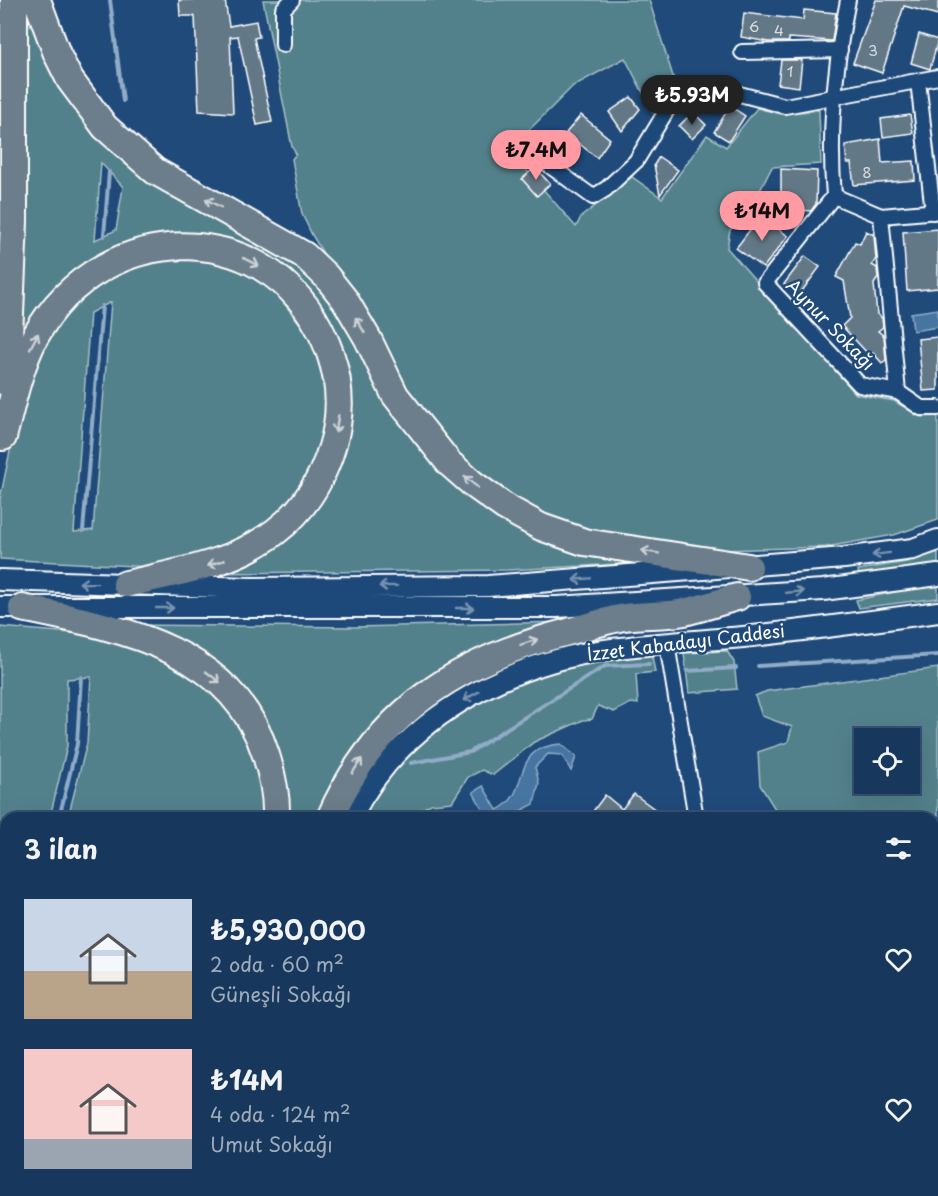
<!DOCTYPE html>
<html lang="tr">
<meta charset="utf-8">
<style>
body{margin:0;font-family:"Playpen Sans",sans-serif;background:#244365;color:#f1f3f6;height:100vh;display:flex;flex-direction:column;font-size:22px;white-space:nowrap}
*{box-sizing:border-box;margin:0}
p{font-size:20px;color:#9eacbb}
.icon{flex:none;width:33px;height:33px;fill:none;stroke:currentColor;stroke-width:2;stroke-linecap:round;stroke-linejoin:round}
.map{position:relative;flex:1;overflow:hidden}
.sheet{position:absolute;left:0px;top:812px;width:939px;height:386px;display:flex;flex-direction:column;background:#17385c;border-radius:18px 18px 0 0;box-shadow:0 6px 24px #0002,0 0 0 2px #365272}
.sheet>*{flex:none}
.buttons{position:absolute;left:854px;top:728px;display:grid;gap:12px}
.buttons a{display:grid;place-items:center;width:66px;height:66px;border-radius:0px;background:#17385c;box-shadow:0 6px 24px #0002,0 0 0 2px #365272;font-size:30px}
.price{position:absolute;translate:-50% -51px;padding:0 14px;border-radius:21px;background:#ff9aa2;color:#111;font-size:20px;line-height:39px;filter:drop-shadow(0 2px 3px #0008)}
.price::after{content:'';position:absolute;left:50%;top:36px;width:18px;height:14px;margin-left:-9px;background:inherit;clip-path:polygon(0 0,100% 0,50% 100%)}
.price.on{background:#222;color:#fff}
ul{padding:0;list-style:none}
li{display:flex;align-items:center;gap:18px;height:150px;padding:0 24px}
li span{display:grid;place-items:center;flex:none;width:168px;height:120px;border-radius:0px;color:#555}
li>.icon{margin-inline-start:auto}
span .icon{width:72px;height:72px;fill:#fffc;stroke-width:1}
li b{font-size:26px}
h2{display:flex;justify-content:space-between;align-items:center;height:72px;padding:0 24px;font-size:26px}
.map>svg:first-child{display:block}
</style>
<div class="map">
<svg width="938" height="1196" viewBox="0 0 938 1196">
<rect width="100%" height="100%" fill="#1f4a7a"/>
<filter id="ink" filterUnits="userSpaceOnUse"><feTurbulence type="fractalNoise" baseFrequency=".0167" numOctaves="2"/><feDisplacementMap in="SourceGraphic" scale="12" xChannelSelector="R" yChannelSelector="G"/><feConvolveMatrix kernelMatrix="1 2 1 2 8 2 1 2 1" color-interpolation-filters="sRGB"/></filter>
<g filter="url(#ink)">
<!-- green -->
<g fill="#52818b" stroke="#a8c0c5" stroke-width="1.5" fill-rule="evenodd">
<path d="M22 0H28L81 111 294 259 335 301 400 419 429 459 461 488 539 538 638 563 508 570 220 573 271 543 347 414 282 272 154 239 122 246 88 264 19 356ZM101 163 123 187 116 230 95 240Z"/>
<path d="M263 0H649L676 86 653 112 625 58 573 86 509 150 576 227 581 217 632 177 662 198 707 135 726 147 757 108 781 114 819 110 821 164 772 167 749 212 730 230 727 248 856 394 894 401 921 417 938 416V520L894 535 826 547 722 550 654 542 593 530 544 515 500 493 431 432 312 235 302 214 292 159 296 154 292 147Z"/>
<path d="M173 253 228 263 265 279 315 343 327 380 332 417 317 471 292 503 258 532 172 568 0 559V499L26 374 75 292ZM111 302 93 530 74 532 90 313Z"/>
<path d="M938 552V564L859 576 858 570 906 562Z"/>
<path d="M938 583V598L859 608 856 600Z"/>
<path d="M565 622 496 643 447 665 408 695 320 818 283 817 268 733 137 625 354 627Z"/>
<path d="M0 627 95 635 130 642 186 668 230 706 263 768 268 817H68L87 743 91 677 67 679V746L50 817 6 818V945L0 940Z"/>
<path d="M651 651 655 672 636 674 638 704 631 703 614 712 598 706 592 719 583 720 534 742 493 775 482 770 468 777 452 802 431 804 408 817 351 818 377 771 470 698 575 660Z"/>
<path d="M727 651 734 662 737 689 689 693 684 653Z"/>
<path d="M938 668V1128L933 1124V818L780 817 760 785 758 752 788 742 792 727 762 716 755 696 767 691ZM864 738H909V783H864Z"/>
<path d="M0 963 6 966V1007H0Z"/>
<path d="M172 1191H235L236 1196H180Z"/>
<path d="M265 1191H381L389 1196H269Z"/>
</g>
<!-- water -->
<g fill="#4675a2" stroke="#90acc7" stroke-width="1.5">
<path d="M938 309V327L913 331 911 313Z"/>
<path d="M561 744 576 757 571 771 562 755 548 754 535 767 539 783 534 804 509 817H487L473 792 483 786 497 810C534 793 506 748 561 744Z"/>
</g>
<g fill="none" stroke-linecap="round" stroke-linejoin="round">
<!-- stream -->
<g stroke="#90acc7" stroke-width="4">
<path d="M110 0 123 101"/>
<path d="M104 236 109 172"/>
<path d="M83 531 102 306"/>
<path d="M758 666 938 655"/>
<path d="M687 671 736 668"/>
<path d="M411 763 470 752 605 666 649 664"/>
<path d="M59 818 77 744 81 677"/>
</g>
</g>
<!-- building -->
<g fill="#647886" stroke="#fff" stroke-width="1.5">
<path d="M179 0H225L229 26 256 21 259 37 254 38 272 122 257 125 238 36 230 37 233 113 199 111 195 16H180Z"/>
<path d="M876 0H938V15L904 6 882 73 853 63Z"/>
<path d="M804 10 836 13 832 41 789 38V42H768L741 37 744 13 803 20Z"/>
<path d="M919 34 938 40 930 69 911 63Z"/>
<path d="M781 60H802L799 87 778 84Z"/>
<path d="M631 97 640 109 622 131 609 112Z"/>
<path d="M730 106 745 116 729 141 714 132Z"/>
<path d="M693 112 706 125 692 139 679 126Z"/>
<path d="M581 115 610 139 597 158 566 133Z"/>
<path d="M910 115 913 133 883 137 881 119Z"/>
<path d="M880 139 882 163 914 161 915 180 854 185 851 163H847L845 145Z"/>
<path d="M659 157 678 170 660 195 654 165Z"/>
<path d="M535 167 550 184 537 196 522 179Z"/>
<path d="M781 169 817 171 816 204 811 211 781 208Z"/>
<path d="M759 218H763L788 236 763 268 736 248Z"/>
<path d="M938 229V288L907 291 903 232Z"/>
<path d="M866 231 874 235 876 259 872 265 877 268 878 278 874 284 877 314 882 318 883 327 878 331 884 336 886 360 882 363 873 353 870 356 842 326 850 318 844 281 836 277 855 242 860 244Z"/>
<path d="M805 256 820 267 799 295 784 284Z"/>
<path d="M938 337V390L923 391 918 339Z"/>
<path d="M634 794 667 818H588L605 795 622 809Z"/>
</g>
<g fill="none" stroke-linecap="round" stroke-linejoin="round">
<defs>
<g id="street">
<path d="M848 0C835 65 828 130 834 196L765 283 860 385 898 392 921 408H938"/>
<path d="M283 45V9L292 0"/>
<path d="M742 52 840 50"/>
<path d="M918 81 933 212"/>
<path d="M550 166 593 197 606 189 636 161 673 100 696 91H728L785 106 938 77"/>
<path d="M834 196 881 216 938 211"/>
<path d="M881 216 898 392"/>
<path d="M667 644 696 818"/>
<path d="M933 1167 938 1168"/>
<path d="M716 1191 721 1196"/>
<path d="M440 1196 448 1191"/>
<path d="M774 1196 776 1191"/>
</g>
<g id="secondary">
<path d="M0 580 251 588 488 586 844 558 913 549 938 540"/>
<path d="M0 607H557L823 590 938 575"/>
<path d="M351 818C400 720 505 663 612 649 655 643 700 641 743 637 808 630 873 621 938 612"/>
</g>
<g id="highway">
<path d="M37 0 57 54 70 80 105 127 155 171 304 255 326 276 345 300 368 339 395 395 449 463 473 484 505 507 541 527 584 542 749 567"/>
<path d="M7 383 14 221V0"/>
<path d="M3 437C12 403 19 368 35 337 103 213 281 214 330 353 341 385 342 415 332 447 322 480 303 511 275 532 231 565 178 572 126 584"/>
<path d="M22 608C119 628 232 647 266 755 272 774 277 797 276 818"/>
<path d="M330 818C377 711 458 660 568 632 586 627 606 620 625 617 644 614 665 616 684 612 702 608 719 602 737 597"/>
<path d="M0 949 6 954"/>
<path d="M0 1022H6"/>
</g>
</defs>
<!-- street casing -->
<use href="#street" stroke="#fff" stroke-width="18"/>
<!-- secondary casing -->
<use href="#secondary" stroke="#fff" stroke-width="24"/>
<!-- highway casing -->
<use href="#highway" stroke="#fff" stroke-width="30"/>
<!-- street -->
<use href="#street" stroke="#1f4a7a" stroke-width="14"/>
<!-- secondary -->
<use href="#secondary" stroke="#1f4a7a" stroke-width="20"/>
<!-- highway -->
<use href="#highway" stroke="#6c7d8b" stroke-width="26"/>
</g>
<!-- one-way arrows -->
<defs><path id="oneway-shaft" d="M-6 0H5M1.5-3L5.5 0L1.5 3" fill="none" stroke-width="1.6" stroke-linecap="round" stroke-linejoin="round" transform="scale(1.5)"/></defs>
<g stroke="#ccd2d6">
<use href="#oneway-shaft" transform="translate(213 203) rotate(-152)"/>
<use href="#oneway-shaft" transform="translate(251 262) rotate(27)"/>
<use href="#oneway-shaft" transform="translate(360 325) rotate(-121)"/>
<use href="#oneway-shaft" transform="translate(34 341) rotate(-62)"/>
<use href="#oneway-shaft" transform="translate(337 424) rotate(99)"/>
<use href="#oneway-shaft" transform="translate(471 482) rotate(-141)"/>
<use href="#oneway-shaft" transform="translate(650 552) rotate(-171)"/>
<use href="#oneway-shaft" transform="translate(216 563) rotate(161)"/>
<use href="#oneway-shaft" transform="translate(529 642) rotate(-18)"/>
<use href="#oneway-shaft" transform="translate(213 677) rotate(38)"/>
<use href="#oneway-shaft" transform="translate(357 766) rotate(-57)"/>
</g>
<g stroke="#7992af">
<use href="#oneway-shaft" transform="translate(881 554) rotate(173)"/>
<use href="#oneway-shaft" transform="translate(582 579) rotate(176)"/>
<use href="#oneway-shaft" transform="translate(88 583) rotate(-179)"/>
<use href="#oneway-shaft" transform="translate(388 586) rotate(179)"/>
<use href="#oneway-shaft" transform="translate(795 592) rotate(-5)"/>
<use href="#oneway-shaft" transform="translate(165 608)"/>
<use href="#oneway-shaft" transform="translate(465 608)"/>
<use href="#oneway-shaft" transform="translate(471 696) rotate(151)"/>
</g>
</g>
<g text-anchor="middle" stroke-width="5" stroke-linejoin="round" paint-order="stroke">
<!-- number labels -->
<g font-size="15" fill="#d8dde1">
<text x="754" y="32">6</text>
<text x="779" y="36">4</text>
<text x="873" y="56">3</text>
<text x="790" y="77">1</text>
<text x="867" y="178">8</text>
</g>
<!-- street labels -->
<g font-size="18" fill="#fff" stroke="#1f4a7a">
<text transform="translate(830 325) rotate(46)" y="6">Aynur Sokağı</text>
<text transform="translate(686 643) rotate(-7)" y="6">İzzet Kabadayı Caddesi</text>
</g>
</g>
</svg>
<div class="buttons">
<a><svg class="icon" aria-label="locate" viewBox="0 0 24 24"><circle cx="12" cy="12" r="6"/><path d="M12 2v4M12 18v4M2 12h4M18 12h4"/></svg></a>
</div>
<b class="price on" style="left:692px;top:126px">₺5.93M</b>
<b class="price" style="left:536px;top:181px">₺7.4M</b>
<b class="price" style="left:762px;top:242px">₺14M</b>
<section class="sheet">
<h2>3 ilan<svg class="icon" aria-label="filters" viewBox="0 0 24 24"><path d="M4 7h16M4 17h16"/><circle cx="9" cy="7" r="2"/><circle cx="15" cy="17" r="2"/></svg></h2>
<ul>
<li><span style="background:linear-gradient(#c9d6e8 60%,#b9a48a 0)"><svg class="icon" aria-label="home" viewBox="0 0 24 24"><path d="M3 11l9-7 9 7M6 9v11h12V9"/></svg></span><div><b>₺5,930,000</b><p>2 oda · 60 m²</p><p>Güneşli Sokağı</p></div><svg class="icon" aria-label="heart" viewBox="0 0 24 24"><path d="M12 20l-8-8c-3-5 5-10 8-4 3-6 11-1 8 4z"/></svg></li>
<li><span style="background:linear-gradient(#f6c9c9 75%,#9aa5b1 0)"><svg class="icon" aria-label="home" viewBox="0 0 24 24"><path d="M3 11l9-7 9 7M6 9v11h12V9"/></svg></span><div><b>₺14M</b><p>4 oda · 124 m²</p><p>Umut Sokağı</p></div><svg class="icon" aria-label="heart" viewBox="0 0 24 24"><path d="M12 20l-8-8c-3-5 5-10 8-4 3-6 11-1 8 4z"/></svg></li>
</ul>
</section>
</div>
